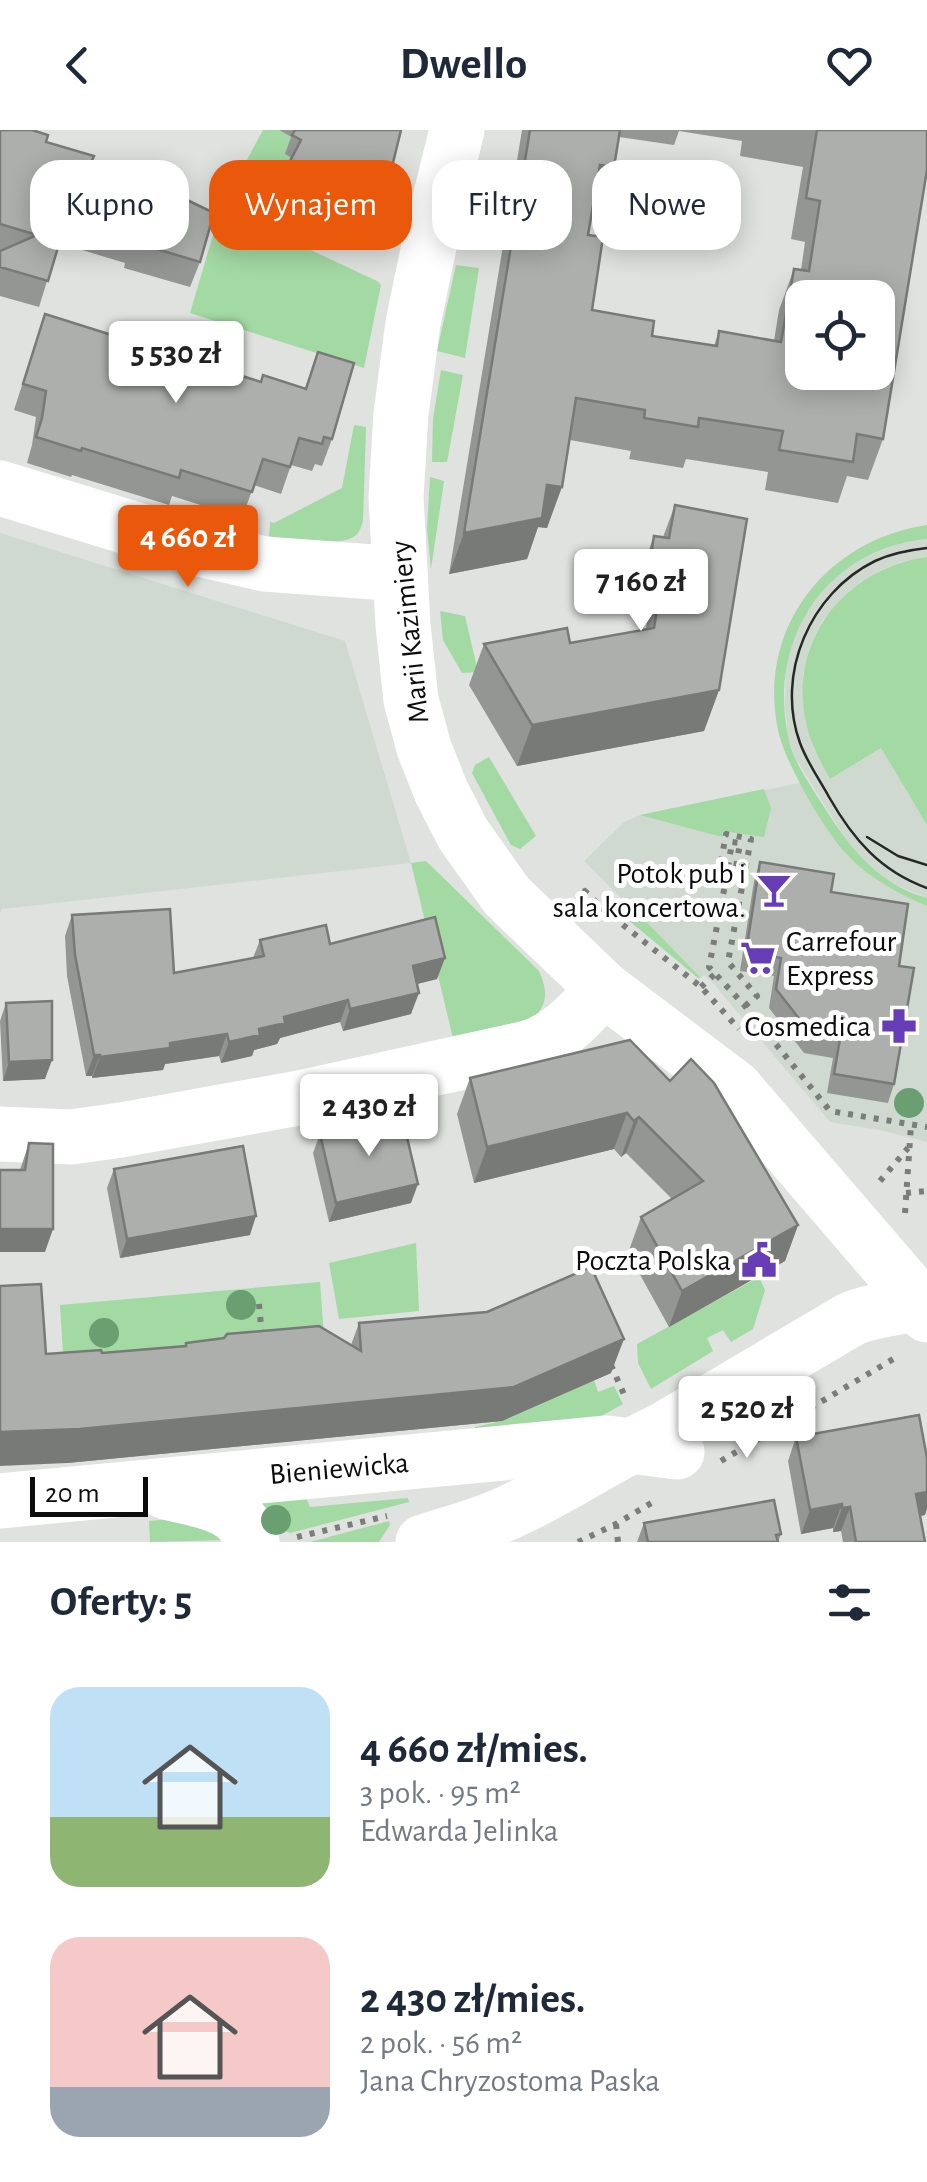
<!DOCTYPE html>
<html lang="pl">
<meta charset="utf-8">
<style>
body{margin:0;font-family:"Alegreya Sans",sans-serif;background:#f6f6f7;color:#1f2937;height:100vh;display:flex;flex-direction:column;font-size:38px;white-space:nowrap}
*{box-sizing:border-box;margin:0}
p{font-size:32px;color:#747a83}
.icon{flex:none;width:55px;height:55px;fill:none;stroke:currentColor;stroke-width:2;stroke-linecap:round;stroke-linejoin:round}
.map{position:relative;height:1412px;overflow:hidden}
.drawer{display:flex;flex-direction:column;background:#fff;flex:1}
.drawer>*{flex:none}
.hud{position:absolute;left:30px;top:30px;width:868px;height:90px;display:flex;gap:20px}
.tools{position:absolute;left:785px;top:150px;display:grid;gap:20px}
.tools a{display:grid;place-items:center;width:110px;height:110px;border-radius:20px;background:#fff;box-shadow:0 5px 25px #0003;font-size:50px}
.scale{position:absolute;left:30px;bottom:25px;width:118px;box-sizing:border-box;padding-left:10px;border:5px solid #0b0c0b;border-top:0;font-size:28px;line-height:35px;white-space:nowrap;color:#0b0c0b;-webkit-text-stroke:8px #fff;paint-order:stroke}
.price{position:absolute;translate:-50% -85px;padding:0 22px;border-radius:10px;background:#fff;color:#222;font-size:32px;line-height:65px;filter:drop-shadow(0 2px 5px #0008)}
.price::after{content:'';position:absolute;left:50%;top:60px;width:30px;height:22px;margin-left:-15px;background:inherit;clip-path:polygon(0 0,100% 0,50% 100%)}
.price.selected{background:#ea580c;color:#fff}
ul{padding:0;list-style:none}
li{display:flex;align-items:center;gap:30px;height:250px;padding:0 50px}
li span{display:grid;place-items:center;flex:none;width:280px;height:200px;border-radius:30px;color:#555}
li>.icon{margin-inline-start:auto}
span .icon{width:120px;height:120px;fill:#fffc;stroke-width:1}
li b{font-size:42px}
h2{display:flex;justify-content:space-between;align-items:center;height:120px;padding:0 50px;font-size:42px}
.tag{padding:0 35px;border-radius:30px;background:#fff;box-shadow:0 5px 25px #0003;font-size:35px;line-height:90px}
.tag.selected{background:#ea580c;color:#fff}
header{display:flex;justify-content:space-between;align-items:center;height:130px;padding:0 50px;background:#fff;font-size:45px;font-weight:700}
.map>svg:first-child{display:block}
</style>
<header><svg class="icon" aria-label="back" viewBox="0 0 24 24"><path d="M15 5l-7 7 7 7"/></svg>Dwello<svg class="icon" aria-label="heart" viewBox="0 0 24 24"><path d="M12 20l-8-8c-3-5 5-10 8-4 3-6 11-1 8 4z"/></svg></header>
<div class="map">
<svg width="927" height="1412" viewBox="0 0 927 1412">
<rect width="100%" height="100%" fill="#dfe2df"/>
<!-- built -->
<g fill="#d0d9d0">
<path d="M0 403 345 511 411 733 2 779 0 783Z"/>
<path d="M927 409V427L901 432 881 440 850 460 822 491 810 517 803 543V574L813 618 830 649 881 618 927 695V768L887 751 866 734 845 708 796 629 788 608 785 576 786 537 792 512 803 488 824 459 842 441 864 427 901 413Z"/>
<path d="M800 653 847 726 867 742 905 766 927 776V1012L880 1000 830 992 712 852 704 845 701 848 584 731 624 692 640 685Z"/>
</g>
<!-- green -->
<g fill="#a3d9a3">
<path d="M263 0H279L294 9 376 94 363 99 241 41Z"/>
<path d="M482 30 497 34 482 119 462 115Z"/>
<path d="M221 78 377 151 381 155 364 238 190 183Z"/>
<path d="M456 135 479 138 465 228 437 221Z"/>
<path d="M441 240 463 245 447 332H432L433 289Z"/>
<path d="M354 295 366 297 363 391C361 397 360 402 355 406 340 417 292 409 273 408L269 406 270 392 274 393 342 358Z"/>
<path d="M430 347 444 351 431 439 427 399Z"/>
<path d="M927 395V409C826 419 768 509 788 606 793 633 812 657 826 680 852 721 880 755 927 768V776C900 765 870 748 849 727 826 704 784 631 778 600 757 498 826 410 927 395Z"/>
<path d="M927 427V695L881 618 830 649C820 631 810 613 806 592 788 510 846 438 927 427Z"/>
<path d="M440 481 465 486 478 542 462 543 443 510Z"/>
<path d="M489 627 536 706 520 719 511 715 472 643 475 635Z"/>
<path d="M764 659 771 678 764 707 723 701 722 707 640 685Z"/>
<path d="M426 731 539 841C547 859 549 874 533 888L453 908 411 733Z"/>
<path d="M625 770 701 848H698L621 784 620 776Z"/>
<path d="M416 1113 419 1181 339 1189 329 1133Z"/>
<path d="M759 1147 765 1160 753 1199 731 1212 723 1200 707 1208 713 1221 651 1259 638 1233 637 1214Z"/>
<path d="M320 1152 326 1233 65 1256 60 1175Z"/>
<path d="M594 1250 598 1262 614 1256 623 1274 587 1294 475 1302V1297L502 1291Z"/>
<path d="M288 1357 307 1370 310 1377 408 1368 409 1372 290 1403 276 1397 268 1400 246 1361Z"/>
<path d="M184 1388 228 1410 150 1412 149 1391Z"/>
<path d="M389 1391 390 1395 379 1412H310Z"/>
</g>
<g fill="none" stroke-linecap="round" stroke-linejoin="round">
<!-- path -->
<g stroke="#7b7d7b" stroke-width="6" stroke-dasharray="5 8" stroke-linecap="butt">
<path d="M726 750 732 712 740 713 734 749 743 751"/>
<path d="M576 772 585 761 603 779 701 857 739 899"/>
<path d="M701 857 716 843"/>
<path d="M745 876 757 866 728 832 751 709 726 704 718 748 726 750 709 837 745 876 830 981 927 997"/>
<path d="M880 1051 908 1018"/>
<path d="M906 1063 927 1061"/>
<path d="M905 1083 911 995"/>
<path d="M259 1174 262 1207"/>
<path d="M611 1235 626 1269"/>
<path d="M721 1331 895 1228"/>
<path d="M616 1394 618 1412"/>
<path d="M297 1407 387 1386"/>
<path d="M578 1412 616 1394 658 1369"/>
</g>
<!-- minor -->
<g stroke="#fff" stroke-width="55">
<path d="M457 0 433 97 413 193 401 284 396 367 403 495 411 570 424 618 441 661 463 704 507 766 604 859 735 958 919 1172 927 1185"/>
<path d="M0 358 199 419 265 434 400 444"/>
<path d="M0 1004 71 1007 121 1000 299 968 528 918C561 908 581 883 604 859"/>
<path d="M166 1362C199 1371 242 1373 252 1412"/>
<path d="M0 1371 607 1313 677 1322"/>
<path d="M423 1412C456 1402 488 1393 518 1378 568 1354 613 1323 663 1300L851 1189C876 1178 907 1179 927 1168"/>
</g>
<!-- tram -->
<g stroke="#262826" stroke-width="2.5">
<path d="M927 418C909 420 892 423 875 431 810 463 775 544 800 613 807 632 819 649 829 667 853 709 880 741 927 758"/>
<path d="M867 707 898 726 927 735"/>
</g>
</g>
<!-- trees -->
<g fill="#6a9f72">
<circle cx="909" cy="973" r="15"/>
<circle cx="241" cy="1175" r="15"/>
<circle cx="104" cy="1203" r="15"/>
<circle cx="276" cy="1390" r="15"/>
</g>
<!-- wall -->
<g fill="#949694" fill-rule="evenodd">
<path d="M0 0 46 12 91 33 200 132 190 157 124 138 125 133 59 113 39 177 0 166Z"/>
<path d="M279 0H401L380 86 373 105 281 54 292 28 285 24 291 7Z"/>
<path d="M522 0H927L883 309 868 350 847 346 838 373 765 360 768 342 686 329 683 338 629 329 631 321 570 310 547 398 538 397 527 429 449 444ZM679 1 742 11 740 26 803 37 791 109 805 112 801 140 794 139 779 180 774 211 719 201 714 216 652 206 592 180 588 105 593 77 599 78 619 7 674 15Z"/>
<path d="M45 184 261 252 305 258 318 222 332 309 322 336 315 334 312 341 291 335 281 364 254 355 242 388 172 366 169 375 72 345 71 347 27 333 32 315 36 287 14 280Z"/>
<path d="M675 375 719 560 704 601 517 636 469 555 484 514 570 513 646 499 649 480 635 478 639 447 654 406 663 407Z"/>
<path d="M760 732 831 762 899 836 894 954 888 973 827 963 833 928 804 923 769 878 774 846 740 841 754 751Z"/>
<path d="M72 785 174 843 253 828 260 810 330 814 437 849 417 854 411 884 343 901 340 892 280 908 277 914 254 920 252 926 221 933 219 926 165 934 163 940 92 948V946H86L67 846 65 806Z"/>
<path d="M6 873 45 949 3 951 0 891Z"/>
<path d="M630 910 798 1095 785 1131 669 1197 628 1123 641 1087 672 1069 626 1023 621 1027 614 1019 474 1053 457 984 470 948Z"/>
<path d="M320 1004 411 1073 329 1092 313 1023Z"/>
<path d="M29 1013 45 1122 20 1040Z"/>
<path d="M114 1039 250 1105 120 1128 107 1058Z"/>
<path d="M359 1193 611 1243 502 1291 67 1333 46 1224 102 1223 185 1216 186 1213 351 1215Z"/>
<path d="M796 1307 925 1385 920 1386 925 1412H843L841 1401 833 1402V1398L801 1404 788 1331Z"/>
<path d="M644 1393 781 1404 778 1412H637Z"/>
</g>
<!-- shaded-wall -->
<g fill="#787a78">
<path d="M600 35 614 37 599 78 585 76Z"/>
<path d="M547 355 562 357 547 398 538 397 527 429 449 444 464 403Z"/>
<path d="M649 437 664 439 649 480 635 478Z"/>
<path d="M719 560 704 601 517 636 532 595Z"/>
<path d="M445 828 437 849 405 857 413 836Z"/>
<path d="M419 863 411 884 343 901 350 879Z"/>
<path d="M348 870 340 892 280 908 277 914 254 920 252 926 221 933 229 912 284 887Z"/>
<path d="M227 904 219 926 165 934 163 940 92 948 100 927Z"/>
<path d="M94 925H100L92 946H86Z"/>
<path d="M52 930 45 949 3 951 9 932Z"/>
<path d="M627 983 614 1019 474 1053 487 1017Z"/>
<path d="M639 987 626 1023 621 1027 634 991Z"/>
<path d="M418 1054 411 1073 329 1092 336 1073Z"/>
<path d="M256 1086 250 1105 120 1128 127 1109Z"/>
<path d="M798 1095 785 1131 669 1197 682 1161Z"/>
<path d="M0 1099H53L45 1122H0Z"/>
<path d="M624 1209 611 1243 502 1291 67 1333 0 1336V1302Z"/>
<path d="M927 1362V1379L925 1385 908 1388 916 1364Z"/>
<path d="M842 1374 833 1398 801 1404 810 1380Z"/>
<path d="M850 1377 841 1401 833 1402 842 1378Z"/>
</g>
<!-- building -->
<g fill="#acafac" stroke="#787a78" stroke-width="2.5" fill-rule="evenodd">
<path d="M0 0H32L48 5 46 12 94 26 91 33 154 54 214 83 200 132 133 112 134 107 67 87 48 151 0 137V121L37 105 0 94Z"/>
<path d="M295 0H401L380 86 288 35 301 10 292 5Z"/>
<path d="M530 0H620L614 37 600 35 588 105 603 107 592 180 654 191 652 206 717 216 719 201 781 212 794 139 809 141 820 71 806 68 817 0H927V40L883 309 857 304 853 332 779 320 783 301 699 288 698 297 644 288 645 280 576 268 562 357 547 355 542 388 464 403ZM802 168H878V242H802Z"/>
<path d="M45 184 261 252 263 245 306 259 318 222 354 233 332 309 324 307 322 314 299 308 290 337 263 329 252 362 181 340 179 348 82 318 81 321 36 307 42 288 46 261 23 254Z"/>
<path d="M675 375 747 389 719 560 532 595 484 514 567 498 570 513 654 498 664 439 649 437 654 406 669 408Z"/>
<path d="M760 732 834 744 831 762 908 774 899 836 914 838 894 954 834 944 840 909 811 904 776 859 781 828 746 822Z"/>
<path d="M170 779 174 843 264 826 260 810 326 795 330 814 435 787 445 828 413 836 419 863 350 879 348 870 284 887 285 893 259 899 260 905 229 912 227 904 170 913V918L100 927V925H94L75 825 72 785Z"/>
<path d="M52 871V930L9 932 6 873Z"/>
<path d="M630 910 670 951 691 929 714 953 798 1095 682 1161 641 1087 703 1051 639 987 634 991 627 983 487 1017 470 948Z"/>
<path d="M402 986 418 1054 336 1073 320 1004Z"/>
<path d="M29 1013 53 1014V1099H0V1040H25Z"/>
<path d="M243 1016 256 1086 127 1109 114 1039Z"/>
<path d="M591 1137 624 1209 514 1257 80 1299 0 1302V1156L41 1154 46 1224 101 1220 102 1223 186 1216V1213L224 1208 227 1204 319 1196 361 1221 359 1193 487 1182Z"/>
<path d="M919 1285 927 1328V1362L916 1364 925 1412H856L850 1377 842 1378V1374L810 1380 796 1307Z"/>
<path d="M774 1370 781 1404 776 1405 778 1412H648L644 1393Z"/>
</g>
<!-- icons -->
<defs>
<symbol id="bar-bare" viewBox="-9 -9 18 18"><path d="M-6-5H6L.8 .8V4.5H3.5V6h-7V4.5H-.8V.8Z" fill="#673db5" stroke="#fff" stroke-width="2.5" paint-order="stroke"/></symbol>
<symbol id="supermarket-bare" viewBox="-9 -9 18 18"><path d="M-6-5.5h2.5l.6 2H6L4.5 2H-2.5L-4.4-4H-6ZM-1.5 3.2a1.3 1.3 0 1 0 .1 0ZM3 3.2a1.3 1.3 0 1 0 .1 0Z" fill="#673db5" stroke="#fff" stroke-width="2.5" paint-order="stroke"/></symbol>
<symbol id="pharmacy-bare" viewBox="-9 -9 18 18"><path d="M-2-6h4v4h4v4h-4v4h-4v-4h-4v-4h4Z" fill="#673db5" stroke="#fff" stroke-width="2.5" paint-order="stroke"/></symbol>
<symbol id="civic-bare" viewBox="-9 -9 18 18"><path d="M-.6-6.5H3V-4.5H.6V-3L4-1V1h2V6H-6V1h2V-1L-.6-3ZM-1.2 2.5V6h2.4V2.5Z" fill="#673db5" stroke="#fff" stroke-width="2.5" paint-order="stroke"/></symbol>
</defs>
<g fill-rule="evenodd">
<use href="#bar-bare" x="749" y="735" width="50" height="50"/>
<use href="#supermarket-bare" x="733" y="803" width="50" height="50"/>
<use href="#pharmacy-bare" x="874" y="871" width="50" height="50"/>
<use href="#civic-bare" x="734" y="1105" width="50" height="50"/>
</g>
<g text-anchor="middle" stroke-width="10" stroke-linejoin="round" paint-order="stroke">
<!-- street labels -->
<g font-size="30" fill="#0b0c0b" stroke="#fff">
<text transform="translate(409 502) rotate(-96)" y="10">Marii Kazimiery</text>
<text transform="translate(339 1338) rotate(-5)" y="10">Bieniewicka</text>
</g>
<!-- poi labels -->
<g font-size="30" fill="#0b0c0b" stroke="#fff" text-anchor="end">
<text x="746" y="753">Potok pub i<tspan x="746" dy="34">sala koncertowa.</tspan></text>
<text x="786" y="821" text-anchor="start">Carrefour<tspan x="786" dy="34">Express</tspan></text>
<text x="871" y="906">Cosmedica</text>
<text x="731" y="1140">Poczta Polska</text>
</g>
</g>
</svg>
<div class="tools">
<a><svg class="icon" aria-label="locate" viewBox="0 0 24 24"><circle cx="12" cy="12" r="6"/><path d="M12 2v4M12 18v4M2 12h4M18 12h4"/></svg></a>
</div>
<div class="scale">20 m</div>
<b class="price" style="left:176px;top:276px">5 530 zł</b>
<b class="price selected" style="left:188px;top:460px">4 660 zł</b>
<b class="price" style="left:641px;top:504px">7 160 zł</b>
<b class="price" style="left:369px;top:1029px">2 430 zł</b>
<b class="price" style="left:747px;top:1331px">2 520 zł</b>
<div class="hud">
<a class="tag">Kupno</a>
<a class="tag selected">Wynajem</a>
<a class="tag">Filtry</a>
<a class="tag">Nowe</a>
</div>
</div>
<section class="drawer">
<h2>Oferty: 5<svg class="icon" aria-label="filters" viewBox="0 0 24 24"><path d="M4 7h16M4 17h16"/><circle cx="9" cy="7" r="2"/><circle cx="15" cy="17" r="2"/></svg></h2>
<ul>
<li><span style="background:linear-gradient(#bfe0f5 65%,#8fb573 0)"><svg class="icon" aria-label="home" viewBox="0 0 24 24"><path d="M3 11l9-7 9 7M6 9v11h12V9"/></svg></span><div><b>4 660 zł/mies.</b><p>3 pok. · 95 m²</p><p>Edwarda Jelinka</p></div></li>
<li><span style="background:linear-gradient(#f6c9c9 75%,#9aa5b1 0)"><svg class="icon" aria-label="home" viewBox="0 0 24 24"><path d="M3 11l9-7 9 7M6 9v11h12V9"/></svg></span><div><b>2 430 zł/mies.</b><p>2 pok. · 56 m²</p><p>Jana Chryzostoma Paska</p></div></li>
</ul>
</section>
